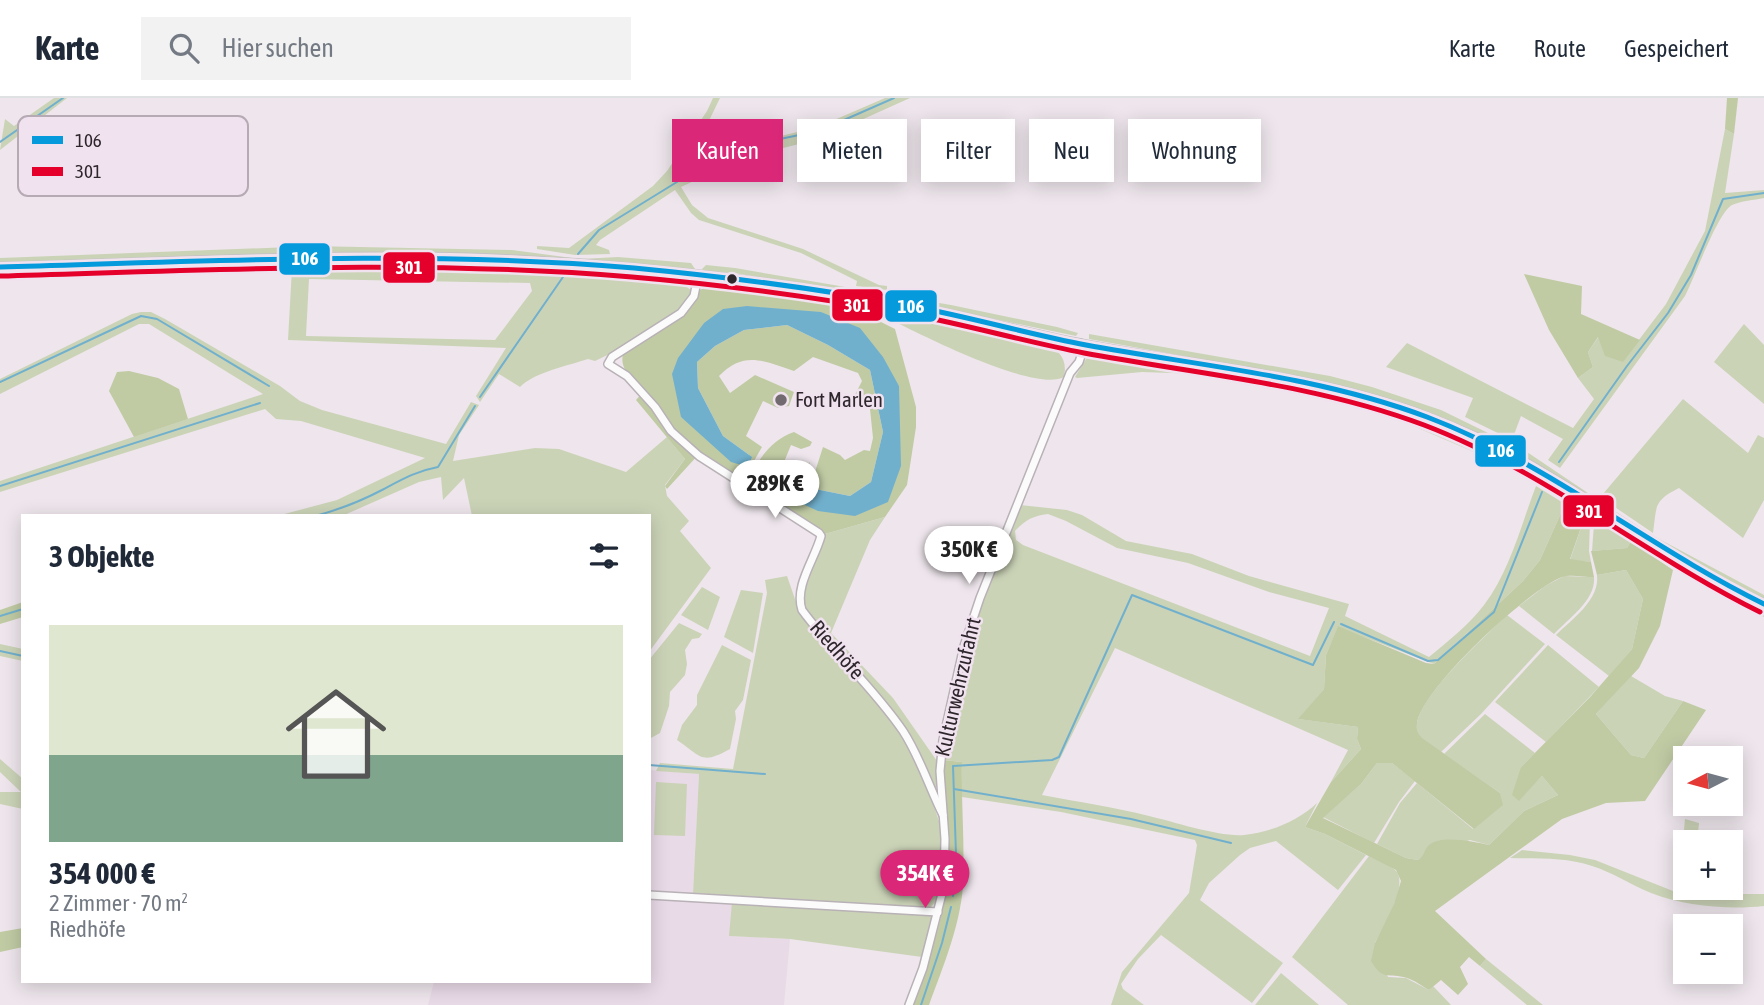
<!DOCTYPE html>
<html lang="de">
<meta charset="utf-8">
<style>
body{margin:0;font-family:"Asap Condensed",sans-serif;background:#f2f2f3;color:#1f2937;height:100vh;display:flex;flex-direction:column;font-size:26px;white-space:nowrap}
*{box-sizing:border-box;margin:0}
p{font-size:23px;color:#747a83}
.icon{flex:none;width:38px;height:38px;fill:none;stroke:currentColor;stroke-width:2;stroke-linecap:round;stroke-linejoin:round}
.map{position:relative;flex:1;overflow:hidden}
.panel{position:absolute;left:21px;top:416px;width:630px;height:469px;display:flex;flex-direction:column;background:#fff;border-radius:0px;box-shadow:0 4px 18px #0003}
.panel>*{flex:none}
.top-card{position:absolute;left:672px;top:21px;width:665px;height:63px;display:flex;gap:14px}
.needle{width:46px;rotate:264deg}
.tools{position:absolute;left:1673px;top:648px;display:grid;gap:14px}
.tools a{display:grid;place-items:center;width:70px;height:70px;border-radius:0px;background:#fff;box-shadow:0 4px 18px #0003;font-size:35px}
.price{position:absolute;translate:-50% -60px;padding:0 16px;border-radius:24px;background:#fff;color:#222;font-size:23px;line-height:46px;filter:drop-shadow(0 2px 4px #0008)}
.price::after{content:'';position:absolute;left:50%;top:42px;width:21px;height:16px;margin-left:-10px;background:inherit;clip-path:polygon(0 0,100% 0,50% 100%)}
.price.active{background:#db2777;color:#fff}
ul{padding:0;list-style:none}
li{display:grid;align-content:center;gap:14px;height:371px;padding:0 28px}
li span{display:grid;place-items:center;height:217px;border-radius:0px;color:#555}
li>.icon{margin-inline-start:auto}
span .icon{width:126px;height:126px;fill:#fffc;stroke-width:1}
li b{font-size:30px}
h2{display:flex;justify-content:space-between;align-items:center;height:84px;padding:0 28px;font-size:30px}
.chip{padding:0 24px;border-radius:0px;background:#fff;box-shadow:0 4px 18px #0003;font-size:24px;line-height:63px}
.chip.active{background:#db2777;color:#fff}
header{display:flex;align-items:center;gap:42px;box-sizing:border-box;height:98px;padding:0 35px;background:#fff;border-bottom:2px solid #e0e1e3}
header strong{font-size:33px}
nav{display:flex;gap:38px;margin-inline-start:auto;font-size:24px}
.search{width:490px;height:63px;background:#f2f2f3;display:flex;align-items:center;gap:18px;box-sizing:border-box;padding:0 24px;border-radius:0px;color:#747a83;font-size:26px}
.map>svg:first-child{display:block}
</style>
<header>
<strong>Karte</strong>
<div class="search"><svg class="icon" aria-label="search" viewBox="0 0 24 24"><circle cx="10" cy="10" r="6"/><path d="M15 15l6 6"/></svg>Hier suchen</div>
<nav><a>Karte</a><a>Route</a><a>Gespeichert</a></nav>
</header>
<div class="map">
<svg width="1764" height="907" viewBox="0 0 1764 907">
<rect width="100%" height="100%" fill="#eee6ec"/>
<!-- built -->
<path fill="#e9dae7" d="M649 672 699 676 693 795 733 797 730 838 790 841 784 907H428L434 884H649Z"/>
<!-- green -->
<g fill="#cbd3b7" fill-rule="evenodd">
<path d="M54 0H67L0 52 5 21 14 28Z"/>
<path d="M713 0H720L703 35 681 71 756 44 818 29 885 0H910L819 41 743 60 681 89 692 107 708 120 803 151 879 187 887 188V192L856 188 857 183 801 155 699 122 691 115 675 92 600 142 596 147 609 152 610 156 575 157 537 151V148L569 150 653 88 667 73 707 13Z"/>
<path d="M1725 31 1734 36 1725 95 1764 92V100C1754 102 1741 103 1732 107 1718 114 1694 181 1685 198L1560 370 1548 362 1563 341 1521 318 1512 342 1465 319 1473 300 1386 269 1407 245 1573 330 1594 301 1578 280 1593 269 1588 254 1599 238 1623 263 1666 206 1705 133Z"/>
<path d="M310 148 512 152 580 161 618 159 691 165 695 171 693 173 412 155H308L306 152Z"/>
<path d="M291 149 296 152 292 155 0 166V160Z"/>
<path d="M367 163 562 170 561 172 444 167 323 166 0 176V174Z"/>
<path d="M706 167 735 170 951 207 1057 229 1078 235 1076 238 941 210 734 175 704 174 702 171Z"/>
<path d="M292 170C423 170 553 174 684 187L691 192 687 206 681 210 628 247 595 263 588 261C567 268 535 274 520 289L499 276 480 304 476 298 506 250 288 242ZM309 181 530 185 532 193 495 242 306 238Z"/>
<path d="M576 171 682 180 688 183 577 174Z"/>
<path d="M857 205C894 210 1035 232 1058 254 1065 261 1066 270 1064 279 1031 297 893 222 857 205Z"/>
<path d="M141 214H151L165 221 280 288 300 303 322 312 446 346 471 304 479 307 459 337 453 363 535 350 559 351 626 374 667 339 685 361 665 387 667 398 689 423 680 433 711 470 649 554V418H472L464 380 443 402 441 379 419 384 342 418H277L337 402 425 360 301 323 276 321 265 311 0 394V383L263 296 149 226H139L0 296V281L132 216Z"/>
<path d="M1744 226 1764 247V306L1714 264Z"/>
<path d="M1089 236 1330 278 1372 289 1441 312 1527 354 1646 434 1764 497V503L1668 451 1582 394 1405 307 1347 290 1310 281 1089 241Z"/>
<path d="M1095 255 1271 282 1329 294 1383 308 1440 329 1525 369 1691 474 1764 512V519L1691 480 1623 433 1502 366 1390 318 1320 299 1199 276 1142 274 1077 280 1075 279 1088 258Z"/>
<path d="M1683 301 1748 355 1758 337 1764 340V402L1743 440 1679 390C1653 403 1657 408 1653 435L1603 401V396Z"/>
<path d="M1536 388 1565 406 1540 462 1523 483 1434 566 1338 529 1326 557 1324 591 1299 621 1358 629 1357 641 1361 651 1331 684 1348 652 1115 550 1042 697C1078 704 1114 709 1149 718 1175 724 1219 739 1244 737 1271 734 1298 723 1317 705L1305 729 1325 736 1366 757 1338 792 1276 743 1250 750 1240 757 1209 785 1200 802 1283 865 1252 905 1161 837 1138 861 1121 886 1123 891 1144 907H1111L1122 874 1189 795 1197 747 1195 742 1061 714 962 699V664L943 662C954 573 986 490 1020 407L1067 412 1082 417 1126 443 1192 456 1249 478 1349 506 1345 518 1429 559C1448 543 1469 527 1484 507 1510 473 1521 427 1536 388ZM1048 416 1066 423 1117 450 1188 465 1269 494 1329 510 1310 558 1023 447 1016 442 1015 433C1025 422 1033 418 1048 416Z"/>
<path d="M1585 418 1590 424 1589 453 1591 464 1570 462Z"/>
<path d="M885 419 870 442 831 535 893 600 937 663 936 692 906 634 808 517 803 504V497L825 436Z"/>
<path d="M1598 424 1631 443 1627 450 1592 453 1594 426Z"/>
<path d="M1626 472 1643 501 1632 551 1609 578 1556 537C1572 521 1600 502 1597 477Z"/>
<path d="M787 478 796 504 867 589 901 635 921 671 941 729 942 770 940 787 937 803 930 810 693 795 699 676 656 673 660 665 733 671 767 495 765 482Z"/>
<path d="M1564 478 1594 479C1596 502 1569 520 1554 536L1519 508 1545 488Z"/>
<path d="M702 489 720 499 708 532 681 517Z"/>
<path d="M741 492 763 495 753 555 724 539Z"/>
<path d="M1507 517 1545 546 1481 616 1441 654C1433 649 1419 642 1417 633 1410 605 1488 536 1507 517Z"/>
<path d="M679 525 702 536 699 540 692 541 685 552 687 566 685 577 670 594 669 608 660 635 649 641V562Z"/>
<path d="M0 546 23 551V563L0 558Z"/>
<path d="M722 547 751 562 743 602 735 613 736 621 730 651C701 667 702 659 677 642L682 627 697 607V597Z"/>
<path d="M1548 547 1599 589 1546 644 1495 604Z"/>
<path d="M1631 578 1665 598 1683 603 1644 660 1631 657 1596 616Z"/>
<path d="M1485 616 1535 655 1521 669 1519 702 1542 678 1558 697 1524 713 1489 747 1470 742 1424 758 1418 762 1406 760 1377 746 1400 705 1417 685 1473 731 1500 695 1444 656Z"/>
<path d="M0 661 23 681V711L0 706V694H21L0 674Z"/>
<path d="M1377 665H1392L1415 683 1399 704 1374 745 1323 719 1361 686Z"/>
<path d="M656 684 687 686 685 738 654 737Z"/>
<path d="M1685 721 1699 725 1697 744H1685V789H1695V796H1764V808C1728 812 1685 808 1651 795 1631 787 1612 774 1592 768 1566 759 1537 761 1510 760L1522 752 1570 757 1595 762 1678 795Z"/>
<path d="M1369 758C1377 762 1388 766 1395 772 1410 785 1383 830 1375 845L1388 879 1406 880 1429 892 1433 888 1451 907H1348L1292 859Z"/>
<path d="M732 804 930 817 933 824 922 859 790 841 729 838Z"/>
<path d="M1486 861 1543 907H1527L1480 868Z"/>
<path d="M1281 875 1319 907H1255Z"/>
</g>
<!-- forest -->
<g fill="#c0cba4" fill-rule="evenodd">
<path d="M1727 0H1738L1734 36 1725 31Z"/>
<path d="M1524 176 1582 188 1581 216 1640 242 1623 264 1605 258 1598 239 1588 254 1593 269 1578 280 1549 232Z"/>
<path d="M704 190 795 200 855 211 895 231 916 309V329L907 387 885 419 825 436 746 384C759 362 769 343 794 334L812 344 810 348 801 351 791 347 782 369 797 377 810 364 808 373 803 379 812 383 823 349 840 357 845 362 864 352 870 353 873 340 870 311 853 301 862 283 858 275 813 259 794 273C764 263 744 252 719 278L730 295 755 277 794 294 789 308 778 310 763 303 746 338 762 349 743 382 699 356 667 391 665 388 685 361 636 302 644 293C634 282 619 272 623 256L681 217 698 193ZM821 214 899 288 888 404 794 402 761 375 765 363 815 391 850 398 871 384 883 334 870 272 828 247 787 227 744 232 715 248 697 264 698 290 723 338 752 359 681 319 704 225Z"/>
<path d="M129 273 158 280 179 291 188 321 134 339 109 293 117 274Z"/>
<path d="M1565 406 1585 418 1570 461 1591 464 1594 479C1584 479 1571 476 1562 479 1529 491 1420 592 1417 626 1416 632 1418 636 1422 640L1500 695 1503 707 1474 731 1392 665H1377L1361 686 1323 720 1406 760 1418 762C1425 757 1423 754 1428 748 1439 736 1475 744 1489 747L1524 713 1558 697 1542 678 1519 703 1512 697 1521 669 1591 598 1632 551 1643 501 1626 472 1597 477 1591 453 1627 450 1631 443 1673 472 1660 528 1639 570 1596 616 1631 657 1644 660 1683 603 1706 612 1645 703 1606 705 1562 721 1435 813 1486 861 1480 868 1469 859 1460 869 1468 886 1458 897 1441 882 1429 892C1422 888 1414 882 1407 880 1388 874 1383 884 1371 863L1375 845 1394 806 1401 783 1396 772 1325 736 1305 729 1331 684 1361 651 1357 641 1358 629 1298 621 1324 591 1326 557 1338 528 1426 565 1434 566 1523 483 1540 462Z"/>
<path d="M23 504V519L0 526V512Z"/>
<path d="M943 662 962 664C961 705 965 747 963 788 960 828 943 869 929 907H912C928 866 944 821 948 776 951 738 943 700 943 662Z"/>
<path d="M23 830V849L0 854V834Z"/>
</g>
<!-- water -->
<path fill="#71b0cd" d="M747 208 821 214 860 230 883 259 899 288 901 368 888 404 855 418 818 413 794 402 760 375 764 363 815 391 850 398 871 384 883 334 870 272 828 247 787 227 744 232 715 248 697 264 698 290 723 338 752 359 748 369 731 364 681 319 672 276 678 260 704 225 723 211Z"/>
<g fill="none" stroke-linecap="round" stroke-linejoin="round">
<!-- stream -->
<g stroke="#71b0cd" stroke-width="2">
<path d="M0 44 63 0"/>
<path d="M578 156 599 132 698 71 756 46 804 36 844 22 894 0"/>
<path d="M0 284 141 218 157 221 269 288"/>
<path d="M480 299 563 179"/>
<path d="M1559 364 1627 268 1668 215 1691 177 1723 101 1764 95"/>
<path d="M0 388 260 305"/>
<path d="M315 418C338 412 361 403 382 392 401 382 416 373 438 369L475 308"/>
<path d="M0 518 23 511"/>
<path d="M1341 526 1428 563 1438 562 1494 514 1542 394"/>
<path d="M0 553 23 558"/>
<path d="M649 667 765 676"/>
<path d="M954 691 1131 721 1231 745"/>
<path d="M953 798 956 756 953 668 1052 662 1059 659 1132 497 1313 567 1334 524"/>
<path d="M921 907 942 845 951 809"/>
</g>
<defs>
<g id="minor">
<path d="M698 178 694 198 681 215 612 259 608 266 627 278 655 309 671 333 699 358 819 435 821 438C815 461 794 488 802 512 833 554 873 589 903 633 920 659 929 689 943 717"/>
<path d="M649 797 938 814"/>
<path d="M909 907 923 870 944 788 945 741 940 673 943 642 964 548 980 500 1070 275 1079 264 1083 252 1080 245"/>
</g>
<path id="major" d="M0 169C156 165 312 156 469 160 618 165 769 182 916 209 970 220 1023 234 1077 245 1191 268 1309 276 1419 316 1462 332 1504 351 1543 375 1617 419 1686 470 1764 506"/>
</defs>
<!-- minor casing -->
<use href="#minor" stroke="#b8b1b6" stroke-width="10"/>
<!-- major casing -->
<use href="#major" stroke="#c7c3c6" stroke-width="11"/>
<!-- minor -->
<use href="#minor" stroke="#fcfbfc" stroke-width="7"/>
<!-- major -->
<use href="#major" stroke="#f1e8e7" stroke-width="9"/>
<defs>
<path id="bus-1" d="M0 169C211 163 422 152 634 170 728 179 823 191 916 209 973 220 1029 236 1086 247 1200 268 1318 278 1427 319 1548 365 1648 449 1764 506"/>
<path id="bus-2" d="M0 178C211 172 422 161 632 179 727 187 821 200 914 217 971 228 1027 244 1084 255 1197 276 1315 286 1424 327 1545 373 1645 457 1760 514"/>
</defs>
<!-- bus-1 casing -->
<use href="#bus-1" stroke="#f1e2ef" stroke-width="10"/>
<!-- bus-2 casing -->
<use href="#bus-2" stroke="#f1e2ef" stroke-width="10"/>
<!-- bus-1 -->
<use href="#bus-1" stroke="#059adb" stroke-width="5"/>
<!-- bus-2 -->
<use href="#bus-2" stroke="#e4002b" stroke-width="5"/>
</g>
<!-- markers -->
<circle fill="#2d272c" stroke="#f1e2ef" stroke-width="2.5" cx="732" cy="181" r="6"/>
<circle fill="#716a6f" stroke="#f1e2ef" stroke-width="2.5" cx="781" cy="302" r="7"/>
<g text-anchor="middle" stroke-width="5" stroke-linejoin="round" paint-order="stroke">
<!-- poi labels -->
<g font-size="21" fill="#2d272c" stroke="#f1e2ef" text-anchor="start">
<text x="795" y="309">Fort Marlen</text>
</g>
<!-- street labels -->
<g font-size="21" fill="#2d272c" stroke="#f1e2ef">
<text transform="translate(837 552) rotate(49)" y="7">Riedhöfe</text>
<text transform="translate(958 589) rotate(-77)" y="7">Kulturwehrzufahrt</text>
</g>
</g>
<!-- legend -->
<rect x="18" y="18" width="230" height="80" rx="10" fill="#f1e2ef" stroke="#b6aab4" stroke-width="2"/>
<rect x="32" y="38" width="31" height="8" fill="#059adb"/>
<rect x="32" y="69" width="31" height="9" fill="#e4002b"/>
<g font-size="19" fill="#2d272c">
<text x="75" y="49">106</text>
<text x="75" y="80">301</text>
</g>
<g stroke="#f1e2ef" stroke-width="2.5">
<rect x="278" y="144" width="53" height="34" rx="7" fill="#059adb"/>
<rect x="382" y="153" width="54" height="33" rx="7" fill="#e4002b"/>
<rect x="831" y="190" width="53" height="34" rx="7" fill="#e4002b"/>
<rect x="884" y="191" width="54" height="34" rx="7" fill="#059adb"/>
<rect x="1474" y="336" width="53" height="34" rx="7" fill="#059adb"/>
<rect x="1562" y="396" width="53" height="34" rx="7" fill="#e4002b"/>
</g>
<g font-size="19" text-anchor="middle" font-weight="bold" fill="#fff">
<text x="305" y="167">106</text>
<text x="409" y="176">301</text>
<text x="857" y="214">301</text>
<text x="911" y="215">106</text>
<text x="1501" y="359">106</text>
<text x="1589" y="420">301</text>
</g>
</svg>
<div class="tools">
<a><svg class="needle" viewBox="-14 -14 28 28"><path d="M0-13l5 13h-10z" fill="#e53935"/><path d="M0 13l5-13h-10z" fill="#747a83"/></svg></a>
<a>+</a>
<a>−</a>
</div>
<b class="price" style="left:775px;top:422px">289K €</b>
<b class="price" style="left:969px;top:488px">350K €</b>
<b class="price active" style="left:925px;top:812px">354K €</b>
<div class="top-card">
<a class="chip active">Kaufen</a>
<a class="chip">Mieten</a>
<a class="chip">Filter</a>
<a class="chip">Neu</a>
<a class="chip">Wohnung</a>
</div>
<section class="panel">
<h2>3 Objekte<svg class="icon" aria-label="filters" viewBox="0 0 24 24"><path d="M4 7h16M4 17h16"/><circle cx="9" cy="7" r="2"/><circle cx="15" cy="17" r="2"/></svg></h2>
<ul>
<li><span style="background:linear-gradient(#dfe7d0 60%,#7fa58c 0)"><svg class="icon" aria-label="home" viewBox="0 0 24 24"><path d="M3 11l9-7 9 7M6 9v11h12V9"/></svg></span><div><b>354 000 €</b><p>2 Zimmer · 70 m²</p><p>Riedhöfe</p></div></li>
</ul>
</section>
</div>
